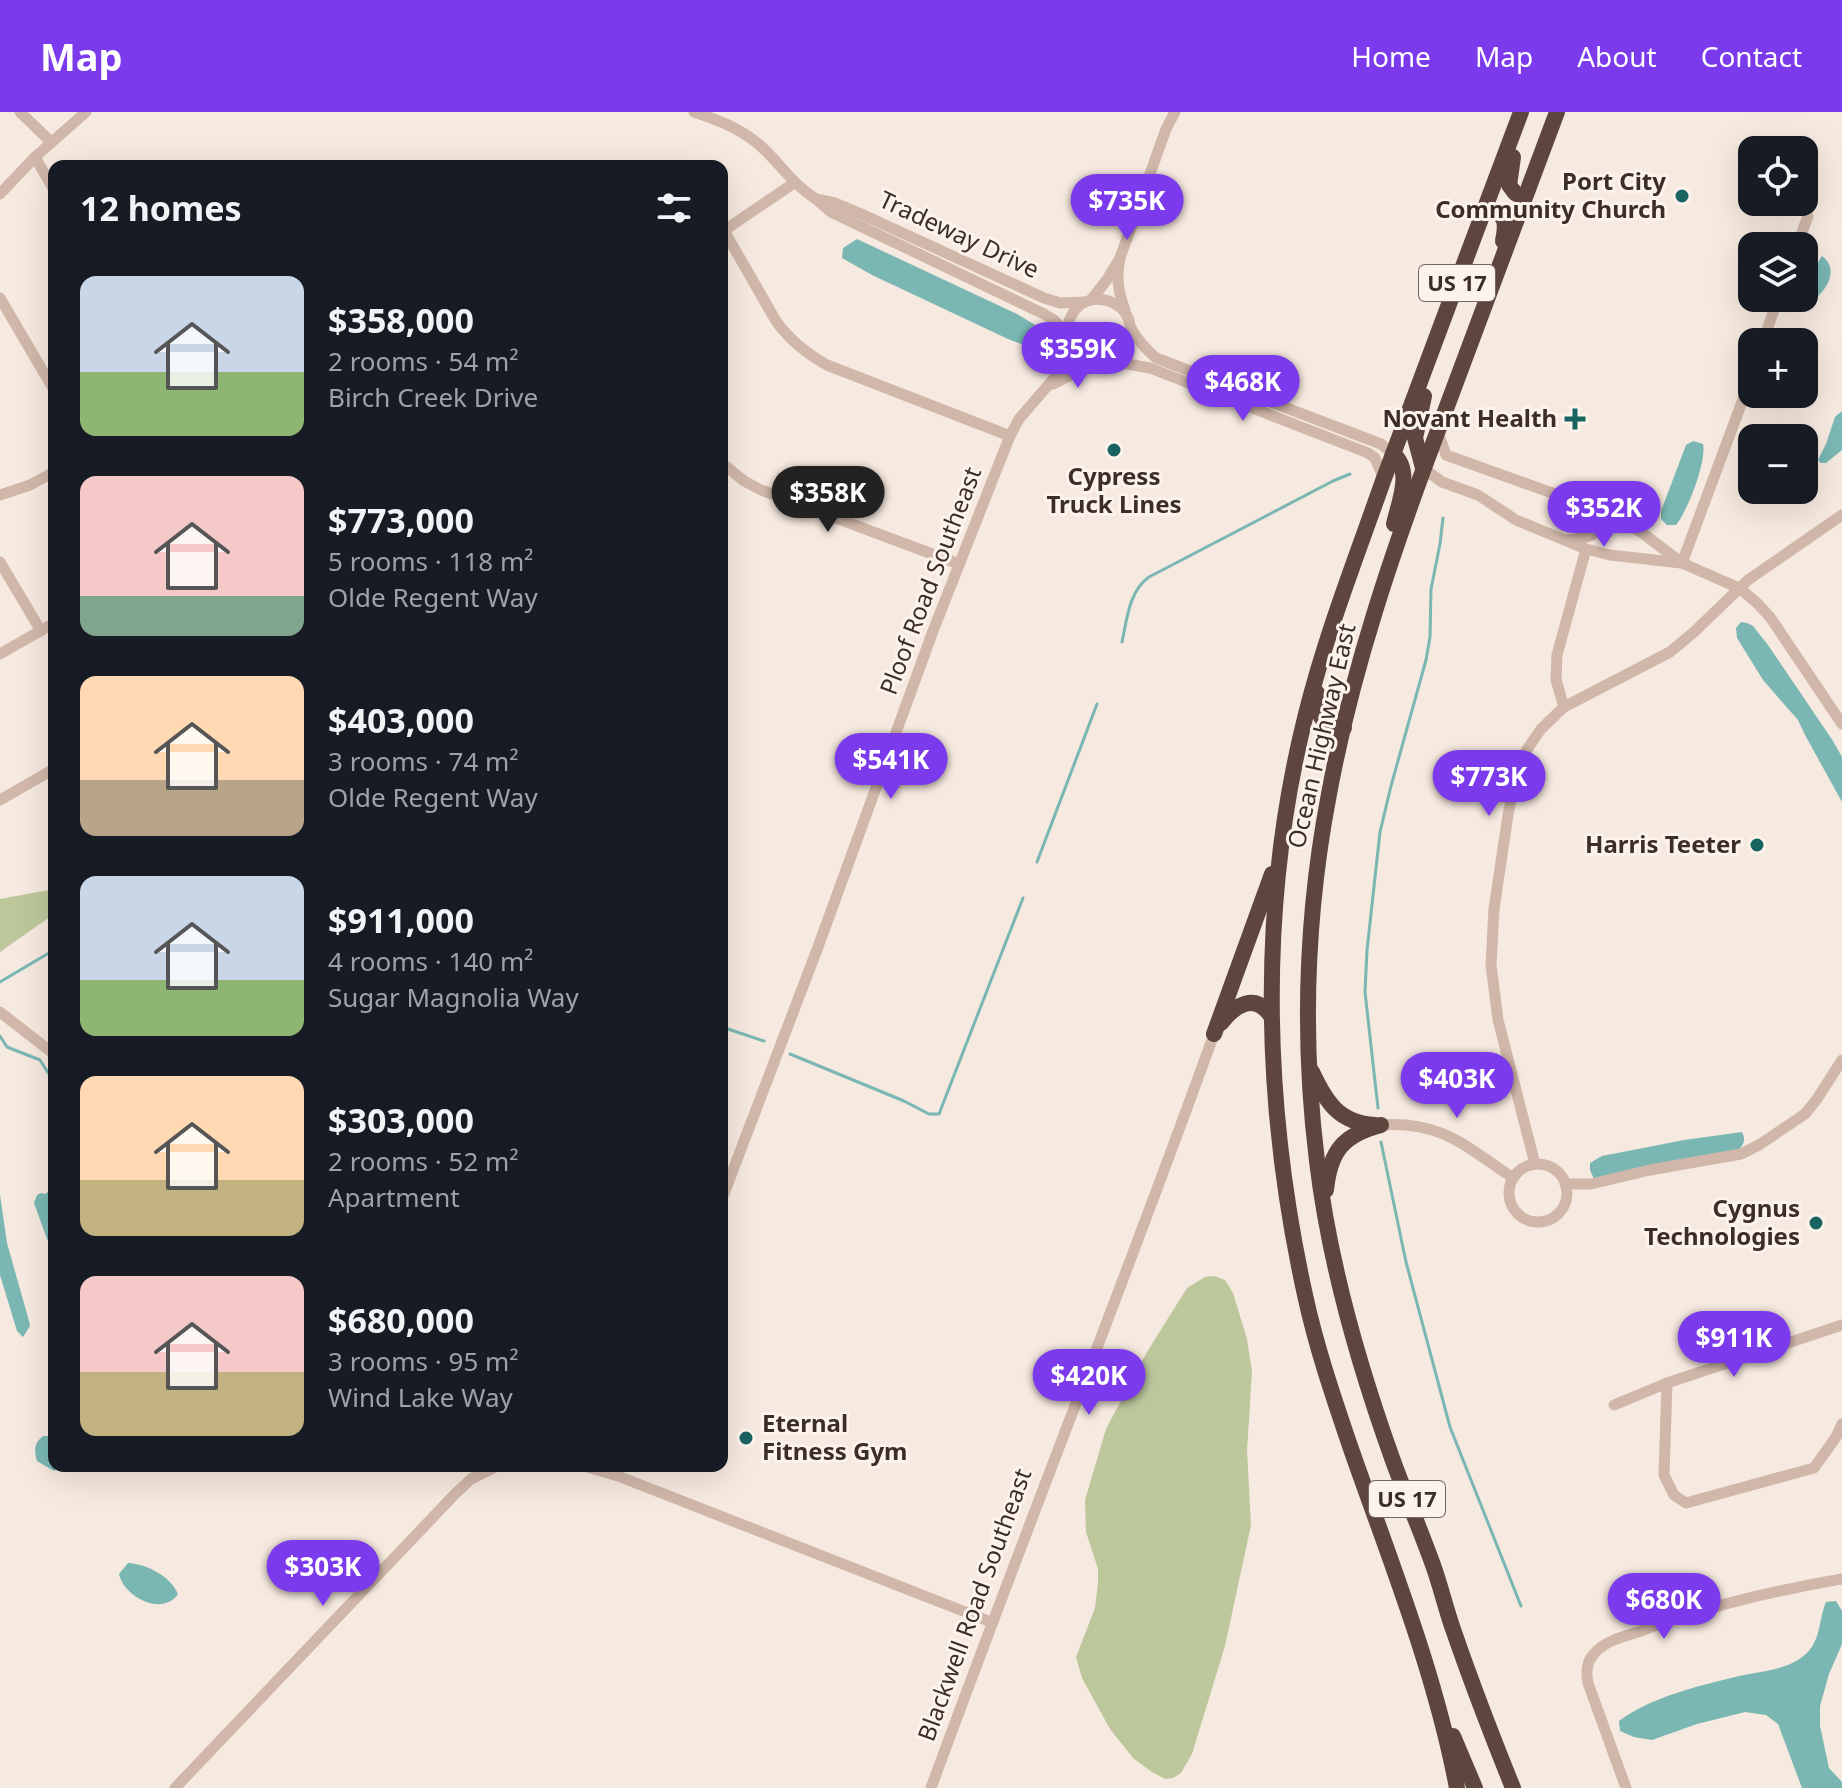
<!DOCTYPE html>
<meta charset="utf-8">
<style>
body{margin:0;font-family:"Noto Sans",sans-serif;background:#20242c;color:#f1f3f6;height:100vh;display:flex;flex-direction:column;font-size:30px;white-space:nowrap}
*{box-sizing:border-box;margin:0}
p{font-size:26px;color:#9ea1a6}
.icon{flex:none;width:44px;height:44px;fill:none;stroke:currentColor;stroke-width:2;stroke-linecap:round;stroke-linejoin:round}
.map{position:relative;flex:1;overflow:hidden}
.sheet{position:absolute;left:48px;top:48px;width:680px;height:1312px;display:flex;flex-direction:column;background:#171b24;border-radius:16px;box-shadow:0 8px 32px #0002}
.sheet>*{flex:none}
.tools{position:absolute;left:1738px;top:24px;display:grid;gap:16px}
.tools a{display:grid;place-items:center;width:80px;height:80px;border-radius:16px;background:#171b24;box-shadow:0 8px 32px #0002;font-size:40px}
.price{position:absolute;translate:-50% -68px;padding:0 18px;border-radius:28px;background:#7c3aed;color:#fff;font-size:26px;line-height:52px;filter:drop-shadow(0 2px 4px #0008)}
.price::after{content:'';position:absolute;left:50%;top:48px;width:24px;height:18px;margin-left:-12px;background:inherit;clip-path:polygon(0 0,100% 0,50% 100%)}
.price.on{background:#222;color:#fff}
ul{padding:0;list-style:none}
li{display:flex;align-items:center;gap:24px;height:200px;padding:0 32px}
li span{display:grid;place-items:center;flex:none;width:224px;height:160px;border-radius:16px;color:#555}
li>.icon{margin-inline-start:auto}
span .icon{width:96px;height:96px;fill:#fffc;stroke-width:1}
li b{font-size:34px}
h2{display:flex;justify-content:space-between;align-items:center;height:96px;padding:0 32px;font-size:34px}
header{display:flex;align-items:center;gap:48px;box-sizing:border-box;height:112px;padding:0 40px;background:#7c3aed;color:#fff}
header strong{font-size:38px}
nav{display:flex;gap:44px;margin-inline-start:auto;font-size:28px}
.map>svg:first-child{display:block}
</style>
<header>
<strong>Map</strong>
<nav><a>Home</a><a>Map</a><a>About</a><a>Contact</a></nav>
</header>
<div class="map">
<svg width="1842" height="1676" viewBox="0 0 1842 1676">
<rect width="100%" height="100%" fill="#f6e9df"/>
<!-- green -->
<g fill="#bdc79c">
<path d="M54 777V802L0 840V787Z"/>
<path d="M1214 1164 1225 1168 1233 1181 1247 1227 1252 1259 1247 1339 1251 1413 1225 1534 1192 1642 1181 1661 1173 1666 1165 1667 1152 1660 1133 1646 1110 1617 1082 1566 1076 1545 1095 1496 1098 1471V1457L1086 1420 1085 1388 1106 1317 1147 1240 1187 1176 1205 1165Z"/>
</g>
<!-- water -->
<g fill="#7ab7b3">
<path d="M857 127 1017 202 1037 214V238L1008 227 872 163 842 146 843 136Z"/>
<path d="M1822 144C1841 158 1825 181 1809 192L1805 190C1807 182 1810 177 1812 170 1816 160 1816 152 1822 144Z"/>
<path d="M1842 299V338L1826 351H1821L1818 348 1826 332 1835 305Z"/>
<path d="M1693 329 1703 332C1707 349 1687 400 1676 413H1667L1661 407V399L1686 333Z"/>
<path d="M1741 510 1747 511 1753 514 1768 533 1833 629 1842 645V690L1805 623 1798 608 1763 568 1737 526 1736 516Z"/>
<path d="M1742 1020C1746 1028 1744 1033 1737 1039L1594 1067 1590 1058V1051L1602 1044 1684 1028Z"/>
<path d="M54 1075V1146L34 1091 37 1083 41 1081 45 1082Z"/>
<path d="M0 1083 7 1131 29 1209 30 1214 23 1225 17 1219 0 1163Z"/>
<path d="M43 1324H48L54 1331V1354H62L54 1359 37 1349C34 1338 34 1331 43 1324Z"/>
<path d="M128 1451C147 1452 170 1464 178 1482 162 1505 124 1485 119 1462Z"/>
<path d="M1836 1489 1842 1499V1532L1829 1562 1820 1594V1614L1829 1656 1842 1670V1676H1802L1778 1612 1766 1603 1745 1600 1697 1612 1652 1628 1634 1625 1620 1619 1619 1609C1653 1584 1699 1574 1739 1564 1763 1559 1789 1558 1807 1541 1821 1527 1819 1506 1826 1490Z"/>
</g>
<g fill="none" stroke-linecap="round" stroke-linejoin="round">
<!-- stream -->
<g stroke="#7ab7b3" stroke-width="3">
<path d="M1122 530C1127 507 1129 479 1149 465L1333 369 1350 362"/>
<path d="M1037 750 1097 592"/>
<path d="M0 870 54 838"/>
<path d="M722 915 764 929"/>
<path d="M0 924 7 935 40 948 54 970"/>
<path d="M790 942 904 989 929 1002H939L1023 786"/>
<path d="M1378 996 1365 880 1367 838 1380 720 1391 674 1426 548 1430 525 1431 477 1440 432 1443 406"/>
<path d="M1381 1030 1406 1150 1450 1315 1521 1494"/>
</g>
<!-- minor -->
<g stroke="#d0b7a9" stroke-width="11">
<path d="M20 0 51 30"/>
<path d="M694 0C721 9 745 18 766 39 783 56 795 74 816 87"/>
<path d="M35 45 54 78"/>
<path d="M0 82 35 45 86 0"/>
<path d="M722 115 776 209C789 227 807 242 827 253L1010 324"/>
<path d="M722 120 794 71"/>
<path d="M1797 134 1808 104"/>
<path d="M1120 146 1166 17 1175 0"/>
<path d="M0 186 54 278"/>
<path d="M1091 188 1106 169 1120 146C1116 165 1118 180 1125 198"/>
<path d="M1131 216C1129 237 1112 257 1089 249 1060 240 1061 195 1091 188 1105 185 1122 192 1128 206 1131 213 1128 210 1132 218 1138 229 1147 238 1156 246L1381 332 1393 342"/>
<path d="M1067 222 1054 208 1044 202 831 100 816 87 835 91 859 101 1044 186 1060 191 1085 190"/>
<path d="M1763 230 1778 186"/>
<path d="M1111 249 1150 256 1368 341 1375 346 1384 367"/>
<path d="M1053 272 1080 258 1099 251"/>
<path d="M1438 320 1446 343 1608 401 1641 420 1682 451 1739 476 1756 490 1770 505 1842 612"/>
<path d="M722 351 744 369 761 378 959 452"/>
<path d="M1423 356 1442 370 1478 383 1516 408 1586 437 1610 443 1681 451"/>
<path d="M0 383 30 373 54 360"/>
<path d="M1566 428C1588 427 1601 424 1608 401"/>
<path d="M0 450 41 519"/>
<path d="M1682 451 1752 263"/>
<path d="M0 542 54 511"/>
<path d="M1564 595 1556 568 1557 543 1586 437"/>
<path d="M0 688 54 657"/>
<path d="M0 900 54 942"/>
<path d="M1381 1013C1442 1009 1465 1034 1513 1066"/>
<path d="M1535 1052 1498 908 1491 853 1494 797 1508 703 1515 667 1526 639 1541 617 1564 595 1670 540 1694 520 1748 468 1842 403"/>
<circle cx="1538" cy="1081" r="29"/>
<path d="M1565 1072H1591L1650 1058 1741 1042 1759 1033 1805 1002 1817 987 1842 948"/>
<path d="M722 1087 818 835 933 519 998 354 1010 324 1019 307 1056 264 1064 246 1068 228"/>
<path d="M1667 1271 1664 1363 1674 1383 1686 1391 1814 1356 1836 1325 1842 1312"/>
<path d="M1614 1293 1667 1271 1842 1213"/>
<path d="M584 1354 618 1364 991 1510"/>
<path d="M175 1676 455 1382 471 1367 497 1354"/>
<path d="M931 1676C1023 1424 1123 1175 1214 922"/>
<path d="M1626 1676 1588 1571C1586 1561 1586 1550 1594 1542 1604 1529 1623 1525 1638 1520 1704 1495 1772 1479 1842 1467"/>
</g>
<!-- highway -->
<g stroke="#5e463f" stroke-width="16">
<path d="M1513 45 1509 73 1515 81 1524 86"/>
<path d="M1486 96C1506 103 1507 108 1503 129"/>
<path d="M1393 342C1413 358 1399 390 1394 412"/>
<path d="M1423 356 1415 326 1424 284"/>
<path d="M1317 581C1318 604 1319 612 1344 616"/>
<path d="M1221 911C1235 893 1255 880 1271 904"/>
<path d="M1214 922 1272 762"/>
<path d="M1312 960C1326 990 1339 1011 1375 1013"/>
<path d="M1326 1078C1330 1039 1343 1023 1381 1013"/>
<path d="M1453 1624 1475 1676"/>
<path d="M1457 1676C1435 1559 1389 1446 1350 1334 1333 1284 1316 1234 1305 1183 1263 992 1258 792 1306 602 1326 522 1356 446 1383 369 1428 246 1475 123 1521 0"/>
<path d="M1513 1676C1492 1624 1472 1572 1454 1520 1446 1498 1441 1475 1433 1453 1420 1417 1405 1382 1392 1346 1358 1251 1329 1150 1317 1049 1302 928 1306 802 1329 682 1352 558 1393 438 1437 321 1477 214 1517 107 1557 0"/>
</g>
</g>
<!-- markers -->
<g fill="#196361" stroke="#fcf3ec" stroke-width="3">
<circle cx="1682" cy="84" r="8"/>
<path d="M1571 295h8v8h8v8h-8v8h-8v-8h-8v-8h8z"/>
<circle cx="1114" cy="338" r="8"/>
<circle cx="1757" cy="733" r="8"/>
<circle cx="1816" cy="1111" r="8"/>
<circle cx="746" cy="1326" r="8"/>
</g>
<g text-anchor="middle" stroke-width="6" stroke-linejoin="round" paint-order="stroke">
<!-- shield labels -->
<g fill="#fcf3ec" stroke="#766864" stroke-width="2">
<rect x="1419" y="153" width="76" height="36" rx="6"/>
<rect x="1369" y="1369" width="76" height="36" rx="6"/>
</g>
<g font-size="22" font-weight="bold" fill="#3c2d29">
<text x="1457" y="179">US 17</text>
<text x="1407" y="1395">US 17</text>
</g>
<!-- poi labels -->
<g font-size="24" font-weight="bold" fill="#3c2d29" stroke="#fcf3ec" text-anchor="end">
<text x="1666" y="78">Port City<tspan x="1666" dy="28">Community Church</tspan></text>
<text x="1557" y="315">Novant Health</text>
<text x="1114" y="373" text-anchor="middle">Cypress<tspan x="1114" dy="28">Truck Lines</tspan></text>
<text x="1741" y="741">Harris Teeter</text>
<text x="1800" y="1105">Cygnus<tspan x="1800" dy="28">Technologies</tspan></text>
<text x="762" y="1320" text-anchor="start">Eternal<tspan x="762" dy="28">Fitness Gym</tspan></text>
</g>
<!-- street labels -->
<g font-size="24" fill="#3c2d29" stroke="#fcf3ec">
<text transform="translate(959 123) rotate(25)" y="8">Tradeway Drive</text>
<text transform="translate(931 469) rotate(-69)" y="8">Ploof Road Southeast</text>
<text transform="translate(1322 624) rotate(-77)" y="8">Ocean Highway East</text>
<text transform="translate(975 1493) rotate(-70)" y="8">Blackwell Road Southeast</text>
</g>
</g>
</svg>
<div class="tools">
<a><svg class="icon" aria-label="locate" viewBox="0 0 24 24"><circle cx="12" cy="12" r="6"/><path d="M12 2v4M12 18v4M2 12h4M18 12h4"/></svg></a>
<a><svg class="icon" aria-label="layers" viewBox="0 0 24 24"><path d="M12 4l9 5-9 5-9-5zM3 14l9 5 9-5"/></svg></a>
<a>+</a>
<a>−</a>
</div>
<b class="price" style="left:1127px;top:130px">$735K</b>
<b class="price" style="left:1078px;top:278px">$359K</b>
<b class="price" style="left:1243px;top:311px">$468K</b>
<b class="price on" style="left:828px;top:422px">$358K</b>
<b class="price" style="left:1604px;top:437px">$352K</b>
<b class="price" style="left:891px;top:689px">$541K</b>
<b class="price" style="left:1489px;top:706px">$773K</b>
<b class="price" style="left:1457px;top:1008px">$403K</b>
<b class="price" style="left:1734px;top:1267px">$911K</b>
<b class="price" style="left:1089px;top:1305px">$420K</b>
<b class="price" style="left:323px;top:1496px">$303K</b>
<b class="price" style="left:1664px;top:1529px">$680K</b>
<section class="sheet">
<h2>12 homes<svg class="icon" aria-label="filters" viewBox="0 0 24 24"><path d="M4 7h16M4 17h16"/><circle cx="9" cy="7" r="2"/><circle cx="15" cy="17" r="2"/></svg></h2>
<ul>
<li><span style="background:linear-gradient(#c9d6e8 60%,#8fb573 0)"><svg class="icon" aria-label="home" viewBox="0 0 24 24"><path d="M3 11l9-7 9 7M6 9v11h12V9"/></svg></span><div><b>$358,000</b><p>2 rooms · 54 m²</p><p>Birch Creek Drive</p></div></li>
<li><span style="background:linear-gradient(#f6c9c9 75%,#7fa58c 0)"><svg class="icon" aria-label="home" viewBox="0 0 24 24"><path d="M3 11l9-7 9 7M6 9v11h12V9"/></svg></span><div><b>$773,000</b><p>5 rooms · 118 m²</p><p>Olde Regent Way</p></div></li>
<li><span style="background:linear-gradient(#ffd9b3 65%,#b9a48a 0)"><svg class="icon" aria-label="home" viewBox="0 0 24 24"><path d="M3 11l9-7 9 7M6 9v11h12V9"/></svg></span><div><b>$403,000</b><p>3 rooms · 74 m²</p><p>Olde Regent Way</p></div></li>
<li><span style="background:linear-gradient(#c9d6e8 65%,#8fb573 0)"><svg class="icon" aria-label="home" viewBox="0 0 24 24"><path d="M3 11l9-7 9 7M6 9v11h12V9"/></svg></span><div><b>$911,000</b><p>4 rooms · 140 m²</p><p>Sugar Magnolia Way</p></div></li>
<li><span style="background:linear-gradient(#ffd9b3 65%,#c2b280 0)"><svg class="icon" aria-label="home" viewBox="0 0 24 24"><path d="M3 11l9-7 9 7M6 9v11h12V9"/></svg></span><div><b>$303,000</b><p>2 rooms · 52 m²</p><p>Apartment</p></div></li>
<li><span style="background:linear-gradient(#f6c9c9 60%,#c2b280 0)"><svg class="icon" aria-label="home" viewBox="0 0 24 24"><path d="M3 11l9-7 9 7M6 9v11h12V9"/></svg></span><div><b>$680,000</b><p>3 rooms · 95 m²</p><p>Wind Lake Way</p></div></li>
</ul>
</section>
</div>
